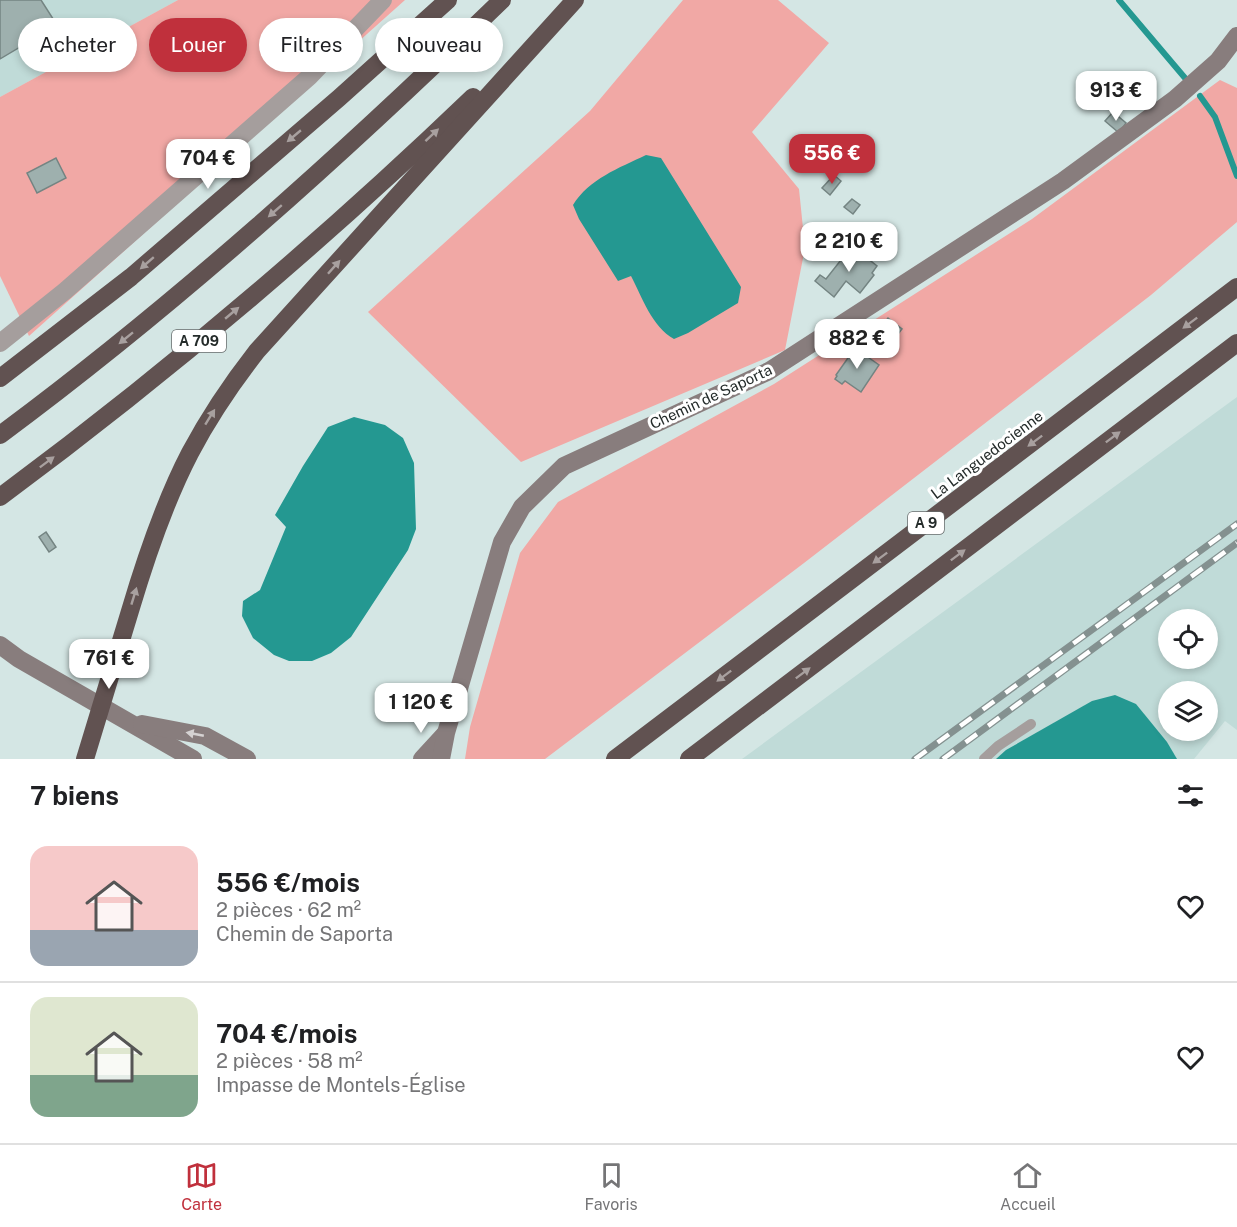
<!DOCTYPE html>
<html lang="fr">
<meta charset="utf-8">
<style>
body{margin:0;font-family:"Public Sans",sans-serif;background:#f2f2f2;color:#202124;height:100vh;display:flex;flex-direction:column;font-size:22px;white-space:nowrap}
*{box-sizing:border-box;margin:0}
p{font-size:20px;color:#757577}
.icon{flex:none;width:33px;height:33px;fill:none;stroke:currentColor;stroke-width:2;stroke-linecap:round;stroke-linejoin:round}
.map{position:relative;height:759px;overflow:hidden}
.side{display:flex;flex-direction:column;background:#fff;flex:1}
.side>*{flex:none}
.guide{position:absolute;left:18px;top:18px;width:600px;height:54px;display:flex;gap:12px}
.tools{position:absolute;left:1158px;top:609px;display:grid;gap:12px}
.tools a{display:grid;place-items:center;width:60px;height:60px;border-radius:50%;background:#fff;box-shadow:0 3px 9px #0003;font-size:30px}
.price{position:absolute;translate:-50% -51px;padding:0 14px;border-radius:12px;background:#fff;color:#222;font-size:20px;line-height:39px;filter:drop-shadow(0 2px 3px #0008)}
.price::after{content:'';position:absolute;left:50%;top:36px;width:18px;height:14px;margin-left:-9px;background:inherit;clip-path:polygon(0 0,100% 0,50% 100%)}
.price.current{background:#c0303c;color:#fff}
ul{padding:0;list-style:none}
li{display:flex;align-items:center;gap:18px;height:150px;padding:0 30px}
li+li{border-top:2px solid #e0e0e0}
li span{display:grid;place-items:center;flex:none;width:168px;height:120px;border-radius:18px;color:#555}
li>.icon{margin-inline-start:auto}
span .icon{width:72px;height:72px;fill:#fffc;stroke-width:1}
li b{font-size:26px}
h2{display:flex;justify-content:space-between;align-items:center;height:72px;padding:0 30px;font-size:26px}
.chip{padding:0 21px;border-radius:27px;background:#fff;box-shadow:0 3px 9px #0003;font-size:21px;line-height:54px}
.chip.current{background:#c0303c;color:#fff}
.tab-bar{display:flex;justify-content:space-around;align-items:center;height:84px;border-top:2px solid #e0e0e0;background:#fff;font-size:16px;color:#757577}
.tab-bar a{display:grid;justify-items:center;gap:3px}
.tab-bar .current{color:#c0303c}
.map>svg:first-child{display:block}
</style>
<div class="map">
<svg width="1237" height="759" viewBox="0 0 1237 759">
<rect width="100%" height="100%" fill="#d4e6e4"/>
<!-- built -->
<g fill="#c0dbd8" fill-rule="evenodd">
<path d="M0 0H178L0 97Z"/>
<path d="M1237 397V730L1225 721 1194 759H742ZM1168 620H1208V658H1168ZM1168 692H1208V730H1168Z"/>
</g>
<!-- green -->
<g fill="#f1a8a5">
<path d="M178 0H405L29 336 0 276V97Z"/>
<path d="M683 0H778L829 43 752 132 799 189 805 248 785 350 521 462 368 312 590 111Z"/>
<path d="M1220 80 1237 88V222L1151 295 804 563 545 759H465L470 727 520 553 558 502 774 384 1032 219Z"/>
</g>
<!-- water -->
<g fill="#249891">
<path d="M646 155 661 158 741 287 738 303 688 333 674 339C652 327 642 297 631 276L618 281 579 219 573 205C589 179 619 168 646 155Z"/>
<path d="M354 417 385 425 403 438 414 463 416 529 408 550 351 637 331 653 312 661H289L274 655 253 638 242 616 243 601 260 590 286 527 275 515 303 466 328 427Z"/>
<path d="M1115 695 1136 704 1167 742 1177 759H996L1006 750 1092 701Z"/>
</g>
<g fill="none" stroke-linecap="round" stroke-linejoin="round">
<!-- stream -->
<g stroke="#249891" stroke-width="6">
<path d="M1119 0 1185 78"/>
<path d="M1200 96 1215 117 1237 176"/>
</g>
</g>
<!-- building -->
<g fill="#9eb0ae" stroke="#748482" stroke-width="1.5">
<path d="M0 0H41L57 25 0 59Z"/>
<path d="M1113 112 1126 123 1119 133 1105 121Z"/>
<path d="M56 158 66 178 37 193 27 173Z"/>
<path d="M834 175 841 181 830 195 822 188Z"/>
<path d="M852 199 860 205 853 214 844 207Z"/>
<path d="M852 246 877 266 872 273 874 275 860 293 846 281 834 297 815 281 820 275 826 279Z"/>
<path d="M888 318 902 329 895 338 881 327Z"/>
<path d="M855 348 879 365 861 392 845 381 842 384 835 379 837 376 836 375Z"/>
<path d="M46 532 56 547 49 552 39 537Z"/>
</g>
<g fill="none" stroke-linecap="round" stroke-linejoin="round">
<!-- lane -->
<path stroke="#a59e9d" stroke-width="10" d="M984 759 998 746 1031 724"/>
<!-- street -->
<path stroke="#a59e9d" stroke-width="18" d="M0 343 65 291 309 77 383 0"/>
<!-- secondary -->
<g stroke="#887d7d" stroke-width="18">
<path d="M0 645 19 659 193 759"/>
<path d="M142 724 205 736 247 759"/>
<path d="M422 759 445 734"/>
<path d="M441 759 446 733 502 542 522 507 564 466 769 371 1063 181 1175 99 1218 61 1237 36"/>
</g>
<!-- highway -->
<g stroke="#615251" stroke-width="18">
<path d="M0 378 131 277 339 98 448 0"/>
<path d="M0 435C178 303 343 154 502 0"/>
<path d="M0 497C166 374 324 240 473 97"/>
<path d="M85 759C100 710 115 660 130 611 146 557 164 503 190 453 209 417 232 383 257 351L575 0"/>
<path d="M615 759 1237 287"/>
<path d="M689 759 1237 343"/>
</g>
<defs>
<g id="rail">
<path d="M915 759 1237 524"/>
<path d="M943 759 1237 543"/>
</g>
</defs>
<!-- rail casing -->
<use href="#rail" stroke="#849190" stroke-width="7"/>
<!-- rail -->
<use href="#rail" stroke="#fff" stroke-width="4.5" stroke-dasharray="14" stroke-linecap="butt"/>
</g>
<!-- one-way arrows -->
<defs><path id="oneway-solid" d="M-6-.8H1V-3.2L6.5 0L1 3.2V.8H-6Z" transform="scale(1.5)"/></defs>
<g fill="#a8a09f">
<use href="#oneway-solid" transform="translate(432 135) rotate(-43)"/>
<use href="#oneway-solid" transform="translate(294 136) rotate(140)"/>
<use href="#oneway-solid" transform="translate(275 211) rotate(139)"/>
<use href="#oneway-solid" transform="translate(147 263) rotate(139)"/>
<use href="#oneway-solid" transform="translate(334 267) rotate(-48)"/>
<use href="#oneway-solid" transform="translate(232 313) rotate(-40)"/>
<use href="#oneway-solid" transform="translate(1190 323) rotate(143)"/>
<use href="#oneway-solid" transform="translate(126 338) rotate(141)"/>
<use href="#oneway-solid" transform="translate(210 417) rotate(-58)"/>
<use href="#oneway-solid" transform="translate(1113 437) rotate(-37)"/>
<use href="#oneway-solid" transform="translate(1035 441) rotate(143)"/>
<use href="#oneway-solid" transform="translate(47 462) rotate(-37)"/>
<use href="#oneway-solid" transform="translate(958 555) rotate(-37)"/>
<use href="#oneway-solid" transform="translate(880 558) rotate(143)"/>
<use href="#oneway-solid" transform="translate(134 596) rotate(-73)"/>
<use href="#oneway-solid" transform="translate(803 673) rotate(-37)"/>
<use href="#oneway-solid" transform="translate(724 676) rotate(143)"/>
</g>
<use fill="#d5d2d2" href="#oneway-solid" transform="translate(195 734) rotate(-169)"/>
<g text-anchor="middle" stroke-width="6" stroke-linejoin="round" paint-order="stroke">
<!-- shield labels -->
<g fill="#fff" stroke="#666b6b" stroke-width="1.5">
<rect x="172" y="330" width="54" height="22" rx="4.5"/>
<rect x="908" y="512" width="36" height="22" rx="4.5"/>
</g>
<g font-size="14" font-weight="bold" fill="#252c2b">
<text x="199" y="346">A 709</text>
<text x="926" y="528">A 9</text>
</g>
<!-- street labels -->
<g font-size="15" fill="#252c2b" stroke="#fff">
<text transform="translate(711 397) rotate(-25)" y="5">Chemin de Saporta</text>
<text transform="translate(987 455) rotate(-37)" y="5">La Languedocienne</text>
</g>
</g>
</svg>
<div class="tools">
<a><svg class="icon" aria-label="locate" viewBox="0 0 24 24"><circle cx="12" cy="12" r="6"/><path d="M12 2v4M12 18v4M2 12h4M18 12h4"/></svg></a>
<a><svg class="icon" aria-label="layers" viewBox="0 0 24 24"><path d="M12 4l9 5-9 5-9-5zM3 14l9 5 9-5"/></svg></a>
</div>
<b class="price" style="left:1116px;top:122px">913 €</b>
<b class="price current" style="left:832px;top:185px">556 €</b>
<b class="price" style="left:208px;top:190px">704 €</b>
<b class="price" style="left:849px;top:273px">2 210 €</b>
<b class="price" style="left:857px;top:370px">882 €</b>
<b class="price" style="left:109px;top:690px">761 €</b>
<b class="price" style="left:421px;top:734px">1 120 €</b>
<div class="guide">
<a class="chip">Acheter</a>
<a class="chip current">Louer</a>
<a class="chip">Filtres</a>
<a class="chip">Nouveau</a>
</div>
</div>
<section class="side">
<h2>7 biens<svg class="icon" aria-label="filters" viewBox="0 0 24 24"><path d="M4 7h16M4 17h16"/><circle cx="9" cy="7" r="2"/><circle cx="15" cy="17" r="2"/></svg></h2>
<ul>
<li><span style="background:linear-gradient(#f6c9c9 70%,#9aa5b1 0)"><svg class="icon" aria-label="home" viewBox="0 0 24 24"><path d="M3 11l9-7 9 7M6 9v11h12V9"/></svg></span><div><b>556 €/mois</b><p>2 pièces · 62 m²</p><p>Chemin de Saporta</p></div><svg class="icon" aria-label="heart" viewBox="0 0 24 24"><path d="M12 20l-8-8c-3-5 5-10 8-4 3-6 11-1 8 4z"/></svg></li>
<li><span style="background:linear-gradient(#dfe7d0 65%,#7fa58c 0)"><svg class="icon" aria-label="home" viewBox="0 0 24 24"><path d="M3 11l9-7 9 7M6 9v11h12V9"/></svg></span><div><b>704 €/mois</b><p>2 pièces · 58 m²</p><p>Impasse de Montels-Église</p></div><svg class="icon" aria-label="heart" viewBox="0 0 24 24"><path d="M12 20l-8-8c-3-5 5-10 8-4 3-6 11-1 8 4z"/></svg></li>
</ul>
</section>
<nav class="tab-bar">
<a class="current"><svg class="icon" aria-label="map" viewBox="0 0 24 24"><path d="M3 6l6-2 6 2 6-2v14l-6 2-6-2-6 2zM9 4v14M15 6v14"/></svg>Carte</a>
<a><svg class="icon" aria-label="saved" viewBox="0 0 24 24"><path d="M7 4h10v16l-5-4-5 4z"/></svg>Favoris</a>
<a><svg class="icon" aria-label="home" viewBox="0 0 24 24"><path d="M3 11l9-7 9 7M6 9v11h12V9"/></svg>Accueil</a>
</nav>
